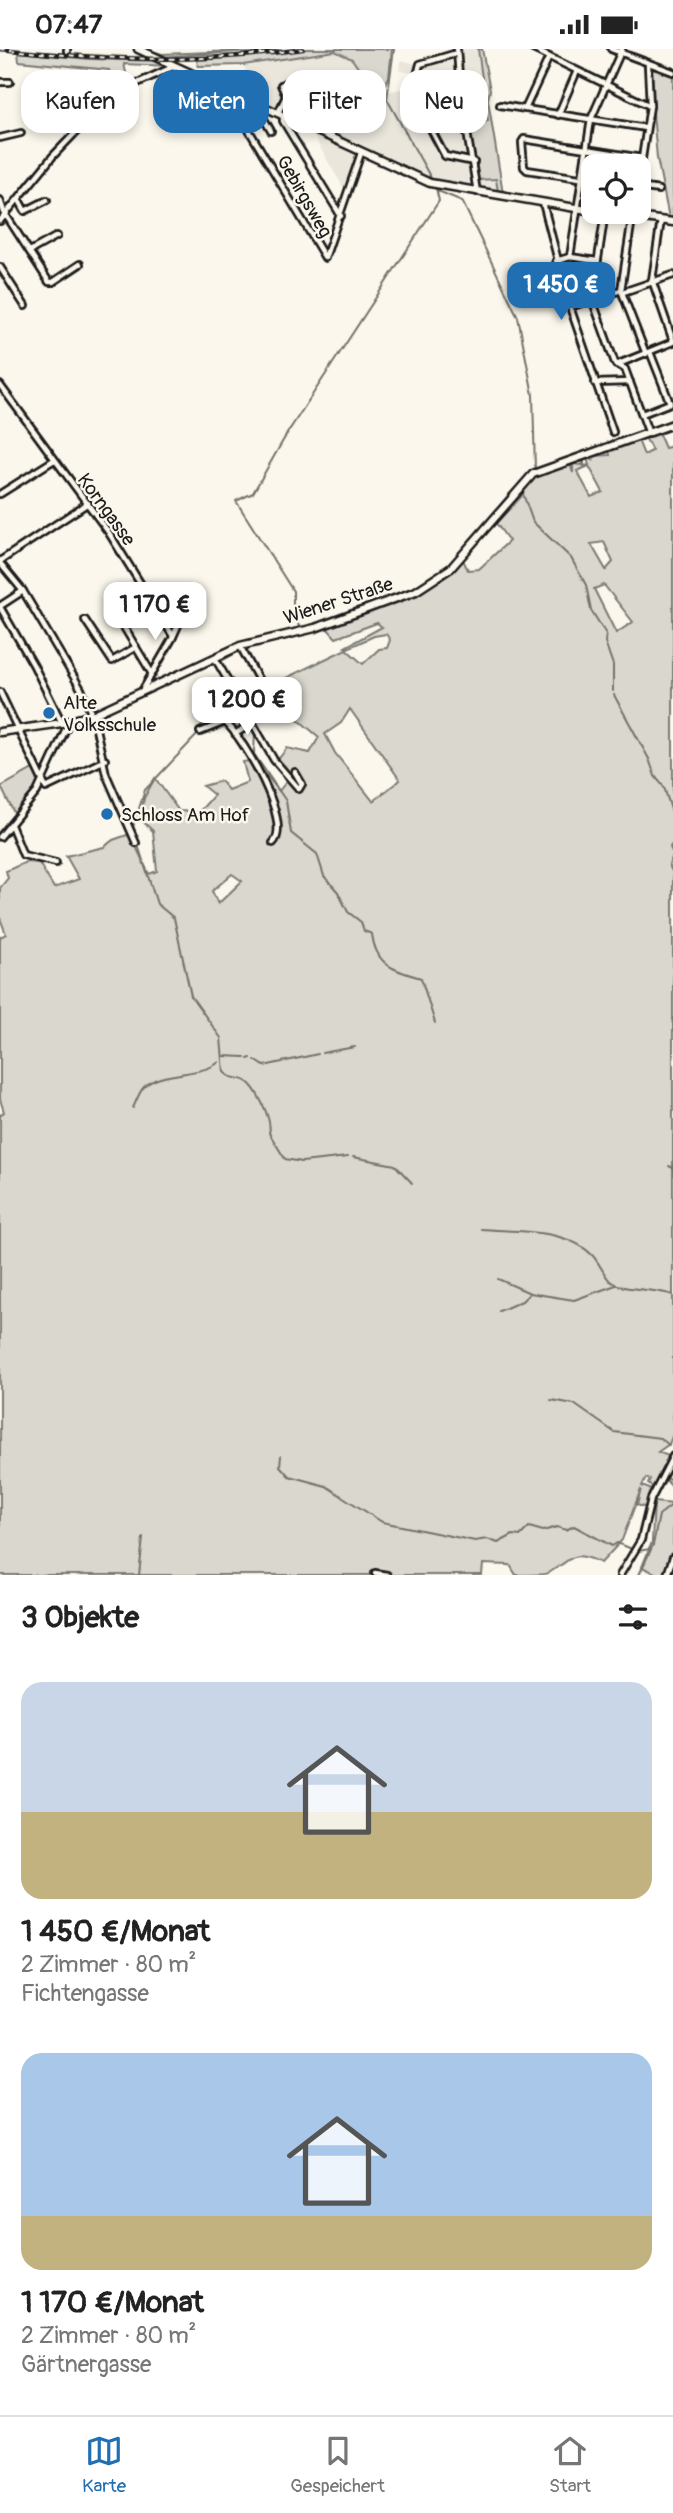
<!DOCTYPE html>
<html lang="de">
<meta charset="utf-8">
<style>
body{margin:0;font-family:Pangolin,sans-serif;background:#f6f6f6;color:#222;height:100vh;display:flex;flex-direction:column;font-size:26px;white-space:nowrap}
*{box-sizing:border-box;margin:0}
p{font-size:23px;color:#767676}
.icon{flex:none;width:38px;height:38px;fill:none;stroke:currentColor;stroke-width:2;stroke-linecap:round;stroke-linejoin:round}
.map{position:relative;height:1526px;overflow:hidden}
.details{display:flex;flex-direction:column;background:#fff;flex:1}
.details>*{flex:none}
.top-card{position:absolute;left:21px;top:21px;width:632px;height:63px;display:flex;gap:14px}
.tools{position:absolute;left:581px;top:105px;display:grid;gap:14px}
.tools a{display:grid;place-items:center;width:70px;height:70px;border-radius:14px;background:#fff;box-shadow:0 4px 10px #0003;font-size:35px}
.price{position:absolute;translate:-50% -60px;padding:0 16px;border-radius:14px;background:#fff;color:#222;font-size:23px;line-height:46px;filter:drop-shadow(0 2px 4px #0008)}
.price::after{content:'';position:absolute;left:50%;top:42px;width:21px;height:16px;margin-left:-10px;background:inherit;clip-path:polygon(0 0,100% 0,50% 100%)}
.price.on{background:#1f6fb2;color:#fff}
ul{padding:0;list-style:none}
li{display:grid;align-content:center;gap:14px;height:371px;padding:0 21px}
li span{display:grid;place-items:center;height:217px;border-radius:21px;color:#555}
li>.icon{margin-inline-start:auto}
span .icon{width:126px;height:126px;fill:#fffc;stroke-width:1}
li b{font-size:30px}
h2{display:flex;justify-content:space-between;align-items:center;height:84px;padding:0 21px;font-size:30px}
.tag{padding:0 24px;border-radius:21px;background:#fff;box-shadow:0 4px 10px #0003;font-size:24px;line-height:63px}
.tag.on{background:#1f6fb2;color:#fff}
.status{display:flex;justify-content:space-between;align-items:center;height:49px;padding:0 35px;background:#fff;direction:ltr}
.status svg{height:19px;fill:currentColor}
.menu{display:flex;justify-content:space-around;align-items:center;height:98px;border-top:2px solid #e0e0e0;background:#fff;font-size:19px;color:#767676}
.menu a{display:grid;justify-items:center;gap:4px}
.menu .on{color:#1f6fb2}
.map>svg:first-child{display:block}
</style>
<div class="status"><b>07:47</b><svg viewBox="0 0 49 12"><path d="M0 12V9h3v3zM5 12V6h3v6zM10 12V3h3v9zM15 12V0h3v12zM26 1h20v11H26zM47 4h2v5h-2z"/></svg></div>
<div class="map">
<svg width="673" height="1526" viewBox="0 0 673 1526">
<rect width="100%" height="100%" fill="#fbf7ec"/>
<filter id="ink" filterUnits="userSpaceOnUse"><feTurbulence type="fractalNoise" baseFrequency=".0143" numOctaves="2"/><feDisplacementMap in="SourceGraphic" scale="14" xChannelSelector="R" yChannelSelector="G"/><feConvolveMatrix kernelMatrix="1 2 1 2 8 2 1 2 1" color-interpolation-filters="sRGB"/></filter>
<g filter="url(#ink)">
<!-- built -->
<g fill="#eae6dc">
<path d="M0 0 151 7 161 12 89 10Z"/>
<path d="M279 0H307L197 11 170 12 162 8Z"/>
<path d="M459 0H478L488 72 469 77 477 130H497L498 143 482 141 478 134V142L420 129 264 55 243 16 335 2 352 10 367 33 371 30V36L381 44 412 38 414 24 399 22 401 11 416 15 417 12Z"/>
<path d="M311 82 361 105 347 145 321 100Z"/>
</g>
<!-- green -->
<g fill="#dad7ce" stroke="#7b7a75" stroke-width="2" fill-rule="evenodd">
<path d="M145 0 162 5 279 0 162 8Z"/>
<path d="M307 0H392L389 28 381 44 371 36V31L368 33 352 10 335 2 243 16 198 17 197 11Z"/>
<path d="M478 0H482L490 41 488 51 503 144 498 143 496 130 477 131 469 76 488 72Z"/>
<path d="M18 3 89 10 161 12 170 17 124 15 129 36 114 45 109 21 19 12Z"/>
<path d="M649 19 673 25V170L669 169 657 109Z"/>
<path d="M658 383 665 399 673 397V1385L669 1395 658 1403 671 1408 654 1439 648 1435 650 1431 646 1429 642 1437 652 1441 647 1459 637 1456 641 1440 622 1491 601 1514C568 1498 572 1514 545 1525 538 1526 525 1526 516 1526L510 1516 483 1515 482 1526H0V1066L4 1063 0 1050V888L6 885 0 869V839L8 829 6 822 26 813 39 814 54 839 79 830 66 807 104 798 113 791 130 785 149 825 157 822 153 782 140 770 144 749 155 729 179 762 199 763 214 746 203 737 221 732 228 741 248 733 243 713 254 711 279 742 289 729 277 712 287 699 310 704 319 688 288 662 297 652 286 629 346 600 363 615 379 600 387 599 390 591 386 585 374 587 348 599 345 598 382 578 377 574 336 589 326 578C375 559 424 547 463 511L468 521 479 520 509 492 496 474 521 448 520 442 532 428 570 415 573 424V415L582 416 584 410V417L589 416 587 409 593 411 591 407 610 406 609 402 638 391 644 406 652 402 645 388ZM589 417 603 443 591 448 577 422ZM604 493 613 513 606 521 591 495ZM604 536 633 573 616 584 594 540ZM350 660 400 731 373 752 335 704 325 685 341 674ZM232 825 242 832 218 855 212 842Z"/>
<path d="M33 720 39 732 26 755 15 766 1 738Z"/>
<path d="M654 1453 673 1455V1526H659L642 1518 652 1493Z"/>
</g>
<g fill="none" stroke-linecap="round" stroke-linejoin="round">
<!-- stream -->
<g stroke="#74726e" stroke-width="2">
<path d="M394 0 387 50 432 131"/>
<path d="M438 142 462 152 518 268 533 346 535 421"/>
<path d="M524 439 523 445 533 473 571 509 586 536 591 561 606 585 605 593 613 616V642"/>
<path d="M300 581 293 560V542L236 452 253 444 288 383 439 152 436 139"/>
<path d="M228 628 220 613 243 600 267 594"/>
<path d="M614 646 649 710 655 727 664 738 673 767"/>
<path d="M200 680 226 632"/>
<path d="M255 681 254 705 286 752 291 784 317 805 324 827 338 843 348 863 361 873 364 882 372 885C376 918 395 921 421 929L435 974"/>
<path d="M132 781 145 741 198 685"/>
<path d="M673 794 670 798 673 805"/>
<path d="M138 796 157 855 174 869 191 947 221 989 224 1023C231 1030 235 1028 244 1031 256 1036 273 1072 269 1084L285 1110 302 1113 348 1108"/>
<path d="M673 807 669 816 673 824"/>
<path d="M322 1004 355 998"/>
<path d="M223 1007 245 1008"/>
<path d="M248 1010 251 1009"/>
<path d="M255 1011 264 1017 318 1005"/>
<path d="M133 1059C136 1053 139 1043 144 1038 161 1021 201 1028 219 1013"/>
<path d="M353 1108 395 1116 412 1134"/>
<path d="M669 1117 673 1119"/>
<path d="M481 1180C516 1183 564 1179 591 1205 599 1212 603 1225 610 1232 622 1242 655 1239 673 1246"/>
<path d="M498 1230 530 1244 574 1251 616 1236"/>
<path d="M499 1262 522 1252 530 1244"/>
<path d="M551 1351 574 1355 614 1383 660 1389 669 1396"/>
<path d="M281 1407 280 1417 289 1427 326 1437 382 1473 475 1492 487 1490 498 1494 513 1486 520 1487 529 1478 543 1482 557 1478 566 1481 574 1477 612 1497 617 1494 632 1500"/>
<path d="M673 1429 666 1431 673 1439"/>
<path d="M638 1502 650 1500"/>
<path d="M139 1526 143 1489"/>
<path d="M639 1526 653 1496 659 1466 673 1455"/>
</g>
<defs>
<g id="minor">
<path d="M67 0V2"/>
<path d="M457 0 460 41 477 143"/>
<path d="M533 0 650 57"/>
<path d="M611 0 673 23"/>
<path d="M457 4 420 15 414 38 416 52 445 107 474 113"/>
<path d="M229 29 238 46"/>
<path d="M0 33H10"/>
<path d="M225 41 325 209 361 104"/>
<path d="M500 56 646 79"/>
<path d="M261 57 260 63 271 82"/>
<path d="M525 60 549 8"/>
<path d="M278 64 286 47 281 36 303 25 334 75 328 87"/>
<path d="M558 66 577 22"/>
<path d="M283 67V72L341 167"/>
<path d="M0 89 21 84"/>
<path d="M639 129 650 57 648 16"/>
<path d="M593 131 527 121 524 118 522 93 524 90 642 109"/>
<path d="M639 138 659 141"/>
<path d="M0 151 4 163 49 233H53L80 215"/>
<path d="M19 151 25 162 47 151"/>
<path d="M543 154 570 258 613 383"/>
<path d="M605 163 592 250 615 314 625 320 649 385"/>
<path d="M633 163 621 241 646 305"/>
<path d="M661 171 652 231 673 292"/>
<path d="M0 172 53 107 101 57 131 37 175 17"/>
<path d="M30 202 57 187"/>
<path d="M570 208 591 70 622 0"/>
<path d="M556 212 570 208 597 212"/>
<path d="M0 218 25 257"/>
<path d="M623 243 673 226"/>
<path d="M570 258 621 241"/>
<path d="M616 316 673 293"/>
<path d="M595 334 630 333"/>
<path d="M0 336 109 484 173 587"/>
<path d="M642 365 670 354 650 303"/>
<path d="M0 445 54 411"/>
<path d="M0 512 88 454"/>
<path d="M0 514 23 542 81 640 94 671 106 725 136 794"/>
<path d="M110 555 152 625"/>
<path d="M0 557 23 542"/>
<path d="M0 558 34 617 62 674"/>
<path d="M85 571 112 612 136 598"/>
<path d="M240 597 272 655"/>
<path d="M216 611 274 711 299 740 302 735 295 723"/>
<path d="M142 642 172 590 188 554"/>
<path d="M0 643 46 739 105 711"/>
<path d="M200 683 225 673C243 688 293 774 273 794"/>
<path d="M235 685 253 674"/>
<path d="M11 776 23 806 56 814"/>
<path d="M0 788 37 743 69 673"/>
<path d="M375 1524 387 1526"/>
<path d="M620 1526 641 1491 651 1450 673 1407"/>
<path d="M667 1526 673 1508"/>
</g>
<g id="major">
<path d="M138 0 430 134 593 162"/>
<path d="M601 163 673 173"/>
<path d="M0 683 62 674 92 666 240 597 315 579 416 542 451 519 533 425 673 375"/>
</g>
</defs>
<!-- minor casing -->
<use href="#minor" stroke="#1c1c1c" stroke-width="10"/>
<!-- major casing -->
<use href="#major" stroke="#1c1c1c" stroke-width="11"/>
<!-- minor -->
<use href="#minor" stroke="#fbf7ec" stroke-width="4.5"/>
<!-- major -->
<use href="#major" stroke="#fbf7ec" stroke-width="6"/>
<defs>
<path id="rail" d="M0 0C102 11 202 15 303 0"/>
</defs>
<!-- rail casing -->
<use href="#rail" stroke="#1c1c1c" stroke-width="4.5"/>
<!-- rail -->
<use href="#rail" stroke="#fbf7ec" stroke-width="2" stroke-dasharray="5" stroke-linecap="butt"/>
</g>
</g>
<!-- markers -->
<g fill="#1f6fb2" stroke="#fbf7ec" stroke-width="2.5">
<circle cx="49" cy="664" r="7"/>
<circle cx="107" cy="765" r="7"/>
</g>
<g text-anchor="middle" stroke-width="5" stroke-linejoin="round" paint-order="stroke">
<!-- street labels -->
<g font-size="19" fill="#1c1c1c" stroke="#fbf7ec">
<text transform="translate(305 147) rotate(60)" y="7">Gebirgsweg</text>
<text transform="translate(107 460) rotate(54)" y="7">Korngasse</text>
<text transform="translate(338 551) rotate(-18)" y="7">Wiener Straße</text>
</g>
<!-- poi labels -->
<g font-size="19" fill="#1c1c1c" stroke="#fbf7ec" text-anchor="start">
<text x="63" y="660">Alte<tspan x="63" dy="22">Volksschule</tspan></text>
<text x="121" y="772">Schloss Am Hof</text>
</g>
</g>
</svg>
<div class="tools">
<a><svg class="icon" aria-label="locate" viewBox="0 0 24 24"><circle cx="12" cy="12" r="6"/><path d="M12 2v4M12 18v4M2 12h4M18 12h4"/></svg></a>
</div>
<b class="price on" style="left:561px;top:273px">1 450 €</b>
<b class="price" style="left:155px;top:593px">1 170 €</b>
<b class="price" style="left:247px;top:688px">1 200 €</b>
<div class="top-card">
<a class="tag">Kaufen</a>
<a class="tag on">Mieten</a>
<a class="tag">Filter</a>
<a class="tag">Neu</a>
</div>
</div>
<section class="details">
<h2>3 Objekte<svg class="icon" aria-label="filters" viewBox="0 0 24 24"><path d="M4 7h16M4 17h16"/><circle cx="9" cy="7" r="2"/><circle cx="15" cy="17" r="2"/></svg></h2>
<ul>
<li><span style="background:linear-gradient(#c9d6e8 60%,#c2b280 0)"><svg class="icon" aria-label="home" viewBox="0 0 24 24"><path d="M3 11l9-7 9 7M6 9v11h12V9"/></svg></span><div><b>1 450 €/Monat</b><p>2 Zimmer · 80 m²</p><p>Fichtengasse</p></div></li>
<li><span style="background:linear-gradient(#a9c7e8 75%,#c2b280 0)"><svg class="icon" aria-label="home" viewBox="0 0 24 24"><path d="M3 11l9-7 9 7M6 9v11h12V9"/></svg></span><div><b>1 170 €/Monat</b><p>2 Zimmer · 80 m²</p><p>Gärtnergasse</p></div></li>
</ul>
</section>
<nav class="menu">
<a class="on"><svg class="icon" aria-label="map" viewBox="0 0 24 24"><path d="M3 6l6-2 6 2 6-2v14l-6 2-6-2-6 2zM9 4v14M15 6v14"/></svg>Karte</a>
<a><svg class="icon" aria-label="saved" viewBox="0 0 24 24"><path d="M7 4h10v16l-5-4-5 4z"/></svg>Gespeichert</a>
<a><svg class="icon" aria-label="home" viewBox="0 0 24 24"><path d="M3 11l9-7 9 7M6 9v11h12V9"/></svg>Start</a>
</nav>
